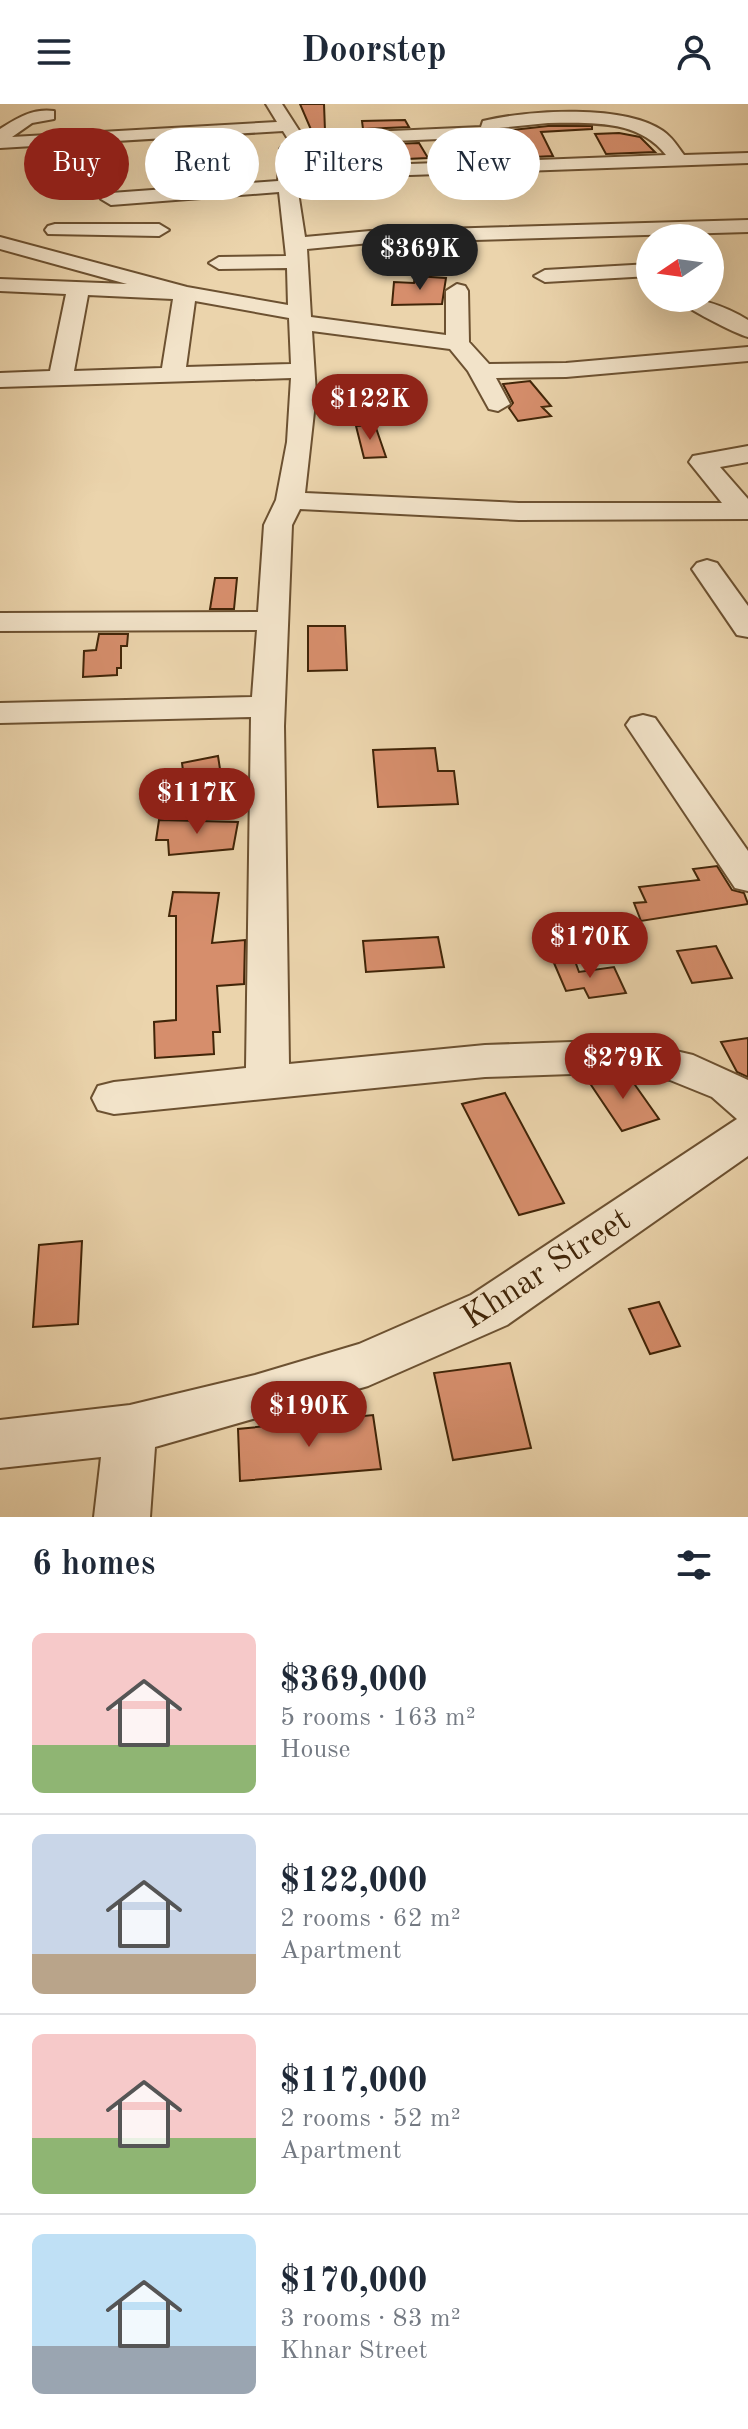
<!DOCTYPE html>
<meta charset="utf-8">
<style>
body{margin:0;font-family:"Old Standard TT",serif;background:#f2f2f3;color:#1f2937;height:100vh;display:flex;flex-direction:column;font-size:30px;white-space:nowrap}
*{box-sizing:border-box;margin:0}
p{font-size:26px;color:#747a83}
.icon{flex:none;width:44px;height:44px;fill:none;stroke:currentColor;stroke-width:2;stroke-linecap:round;stroke-linejoin:round}
.map{position:relative;height:1413px;overflow:hidden}
.drawer{display:flex;flex-direction:column;background:#fff;flex:1}
.drawer>*{flex:none}
.banner{position:absolute;left:24px;top:24px;width:700px;height:72px;display:flex;gap:16px}
.needle{width:52px;rotate:257deg}
.tools{position:absolute;left:636px;top:120px;display:grid;gap:16px}
.tools a{display:grid;place-items:center;width:88px;height:88px;border-radius:50%;background:#fff;box-shadow:0 8px 32px #0002;font-size:40px}
.price{position:absolute;translate:-50% -68px;padding:0 18px;border-radius:28px;background:#8f2418;color:#fff;font-size:26px;line-height:52px;filter:drop-shadow(0 2px 4px #0008)}
.price::after{content:'';position:absolute;left:50%;top:48px;width:24px;height:18px;margin-left:-12px;background:inherit;clip-path:polygon(0 0,100% 0,50% 100%)}
.price.selected{background:#222;color:#fff}
ul{padding:0;list-style:none}
li{display:flex;align-items:center;gap:24px;height:200px;padding:0 32px}
li+li{border-top:2px solid #e0e1e3}
li span{display:grid;place-items:center;flex:none;width:224px;height:160px;border-radius:12px;color:#555}
li>.icon{margin-inline-start:auto}
span .icon{width:96px;height:96px;fill:#fffc;stroke-width:1}
li b{font-size:34px}
h2{display:flex;justify-content:space-between;align-items:center;height:96px;padding:0 32px;font-size:34px}
.tag{padding:0 28px;border-radius:36px;background:#fff;box-shadow:0 8px 32px #0002;font-size:28px;line-height:72px}
.tag.selected{background:#8f2418;color:#fff}
header{display:flex;justify-content:space-between;align-items:center;height:104px;padding:0 32px;background:#fff;font-size:36px;font-weight:700}
.map>svg:first-child{display:block}
</style>
<header><svg class="icon" aria-label="menu" viewBox="0 0 24 24"><path d="M4 6h16M4 12h16M4 18h16"/></svg>Doorstep<svg class="icon" aria-label="person" viewBox="0 0 24 24"><circle cx="12" cy="8" r="4"/><path d="M4 21q1-7 8-7t8 7"/></svg></header>
<div class="map">
<svg width="748" height="1413" viewBox="0 0 748 1413">
<rect width="100%" height="100%" fill="#ebd4ac"/>
<filter id="stains"><feTurbulence type="fractalNoise" baseFrequency=".0025" numOctaves="4"/><feColorMatrix values="0 0 0 0 .2 0 0 0 0 .09 0 0 0 0 .02 0 0 0 .5 -.17"/></filter>
<radialGradient id="worn" r=".72"><stop offset=".6" stop-color="#630" stop-opacity="0"/><stop offset="1" stop-color="#630" stop-opacity=".3"/></radialGradient>
<!-- building -->
<g fill="#d68e6c" stroke="#412508" stroke-width="2">
<path d="M300 0H324L325 27 312 28Z"/>
<path d="M405 16 409 23 363 25 362 17Z"/>
<path d="M548 22H592V25L541 28 553 52 514 54 503 27Z"/>
<path d="M619 29 640 33 655 48 606 50 595 30Z"/>
<path d="M419 39 428 54 384 56 379 46 366 41Z"/>
<path d="M415 172 446 174 442 200 392 201 394 178 414 179Z"/>
<path d="M530 277 551 302 542 303 551 312 518 317 509 304 513 299 503 280Z"/>
<path d="M375 321 386 353 364 354 356 322Z"/>
<path d="M215 474H237L234 505H210Z"/>
<path d="M308 522H345L347 566 308 567Z"/>
<path d="M99 530H128L127 542H121V564H117V571L83 573 84 547 96 546Z"/>
<path d="M435 644 438 667H454L458 700 378 703 373 646Z"/>
<path d="M218 652 222 678 185 682 182 659Z"/>
<path d="M159 716 238 718 233 745 169 751 168 736H156Z"/>
<path d="M717 762 732 786 744 789 748 800 641 817 634 799 646 798 639 783 699 776 693 765Z"/>
<path d="M173 788 219 789 212 839 245 836 244 880 217 882 220 928H213L214 950 155 954 154 918 176 916V812H169Z"/>
<path d="M438 833 444 863 366 868 363 837Z"/>
<path d="M716 842 732 874 692 879 677 847Z"/>
<path d="M575 857 579 868 614 863 626 889 589 894 584 884 566 887 554 859Z"/>
<path d="M748 934V973L737 968 721 938Z"/>
<path d="M628 971 659 1015 622 1027 585 972Z"/>
<path d="M505 989 564 1099 519 1111 462 1000Z"/>
<path d="M82 1137 78 1220 33 1223 39 1141Z"/>
<path d="M659 1198 680 1242 650 1250 629 1205Z"/>
<path d="M510 1259 531 1344 453 1356 434 1269Z"/>
<path d="M373 1311 381 1365 240 1377 238 1325Z"/>
</g>
<g fill="none" stroke-linecap="round" stroke-linejoin="round">
<defs>
<g id="minor">
<path d="M266 0H282L302 31 481 23 483 17C527 6 625 0 663 27 672 33 678 43 684 51L748 49V59L296 75 305 133 370 127 748 116V128L370 139 307 145 311 213 446 231V187L457 180 465 182 468 187 469 238 489 260 566 259 748 243V257L566 273 496 274 510 300 498 307 489 305 468 267 450 245 312 227 316 290 305 389 519 399H722L689 358 693 352 748 342V358L720 363 748 395V415L519 416 300 405 292 421 284 622 289 960 485 941 628 936 693 951 748 976V1052L507 1221 368 1282 155 1343 150 1413H94L101 1353 0 1364V1316L130 1301 255 1271 359 1240 471 1191 737 1015 712 993 670 976 628 968 485 973 114 1010 98 1006 92 994 98 982 114 978 246 964 251 613 0 619V599L252 593 257 526 0 527V509L258 508 264 421 276 396 287 338 291 274 0 283V269L50 267 66 190 0 187V175L127 180 0 145V133L187 183 288 201 287 164 219 165 209 159 219 153 286 152 279 88 111 101 101 95 111 89 278 77 280 45 288 35 283 27 0 44V25C17 14 33 4 54 7V15L32 19 12 33 277 18ZM548 19C590 19 638 15 666 51L512 57 499 24ZM485 33 495 57 296 64 298 46 302 41ZM88 191 173 195 162 264 74 267ZM195 197 289 214 291 260 186 263Z"/>
<path d="M55 120H159L169 126 159 132 48 130 45 126 48 122Z"/>
<path d="M650 160V172L545 178 534 172 545 166Z"/>
<path d="M676 194C703 194 725 202 748 216V233C736 230 683 203 676 194Z"/>
<path d="M707 456 717 459 748 502V533L737 531 692 465 697 459Z"/>
<path d="M643 611 655 614 748 747V787L735 784 626 621 631 614Z"/>
</g>
</defs>
<!-- minor casing -->
<use href="#minor" stroke="#6c5131" stroke-width="4"/>
<!-- minor -->
<use href="#minor" fill="#f2e3c9" fill-rule="evenodd"/>
</g>
<g text-anchor="middle" stroke-width="6" stroke-linejoin="round" paint-order="stroke">
<!-- near-street labels -->
<g font-size="34" fill="#412508" stroke="#f2e3c9">
<text transform="translate(545 1163) rotate(-33)" y="12">Khnar Street</text>
</g>
</g>
<rect width="100%" height="100%" filter="url(#stains)"/>
<rect width="100%" height="100%" fill="url(#worn)"/>
</svg>
<div class="tools">
<a><svg class="needle" viewBox="-14 -14 28 28"><path d="M0-13l5 13h-10z" fill="#e53935"/><path d="M0 13l5-13h-10z" fill="#747a83"/></svg></a>
</div>
<b class="price selected" style="left:420px;top:188px">$369K</b>
<b class="price" style="left:370px;top:338px">$122K</b>
<b class="price" style="left:197px;top:732px">$117K</b>
<b class="price" style="left:590px;top:876px">$170K</b>
<b class="price" style="left:623px;top:997px">$279K</b>
<b class="price" style="left:309px;top:1345px">$190K</b>
<div class="banner">
<a class="tag selected">Buy</a>
<a class="tag">Rent</a>
<a class="tag">Filters</a>
<a class="tag">New</a>
</div>
</div>
<section class="drawer">
<h2>6 homes<svg class="icon" aria-label="filters" viewBox="0 0 24 24"><path d="M4 7h16M4 17h16"/><circle cx="9" cy="7" r="2"/><circle cx="15" cy="17" r="2"/></svg></h2>
<ul>
<li><span style="background:linear-gradient(#f6c9c9 70%,#8fb573 0)"><svg class="icon" aria-label="home" viewBox="0 0 24 24"><path d="M3 11l9-7 9 7M6 9v11h12V9"/></svg></span><div><b>$369,000</b><p>5 rooms · 163 m²</p><p>House</p></div></li>
<li><span style="background:linear-gradient(#c9d6e8 75%,#b9a48a 0)"><svg class="icon" aria-label="home" viewBox="0 0 24 24"><path d="M3 11l9-7 9 7M6 9v11h12V9"/></svg></span><div><b>$122,000</b><p>2 rooms · 62 m²</p><p>Apartment</p></div></li>
<li><span style="background:linear-gradient(#f6c9c9 65%,#8fb573 0)"><svg class="icon" aria-label="home" viewBox="0 0 24 24"><path d="M3 11l9-7 9 7M6 9v11h12V9"/></svg></span><div><b>$117,000</b><p>2 rooms · 52 m²</p><p>Apartment</p></div></li>
<li><span style="background:linear-gradient(#bfe0f5 70%,#9aa5b1 0)"><svg class="icon" aria-label="home" viewBox="0 0 24 24"><path d="M3 11l9-7 9 7M6 9v11h12V9"/></svg></span><div><b>$170,000</b><p>3 rooms · 83 m²</p><p>Khnar Street</p></div></li>
</ul>
</section>
